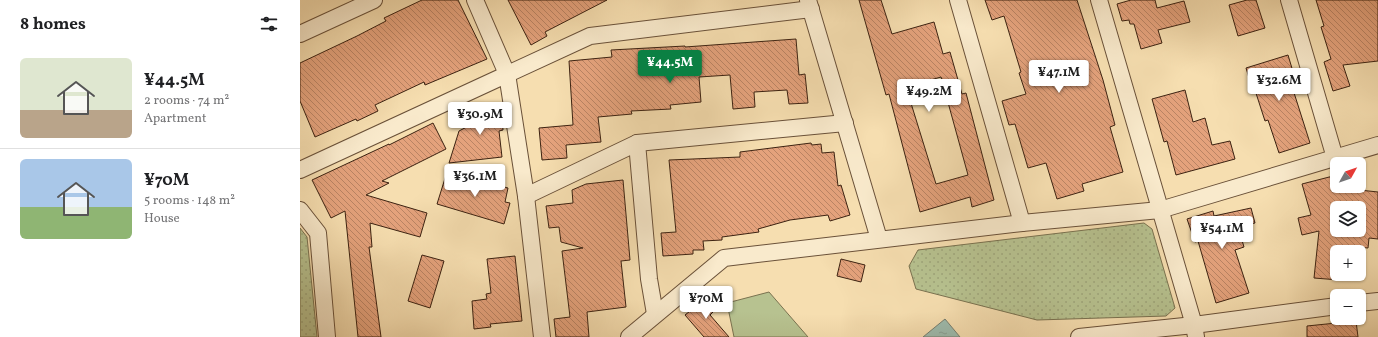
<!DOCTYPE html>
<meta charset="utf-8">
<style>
body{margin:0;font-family:Vollkorn,serif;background:#f6f6f6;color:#202124;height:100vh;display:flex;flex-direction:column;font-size:15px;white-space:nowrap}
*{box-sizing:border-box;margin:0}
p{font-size:13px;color:#757577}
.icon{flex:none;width:22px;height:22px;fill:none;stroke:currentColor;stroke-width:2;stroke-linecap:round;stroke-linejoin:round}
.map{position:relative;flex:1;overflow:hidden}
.drawer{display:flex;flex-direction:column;background:#fff;width:300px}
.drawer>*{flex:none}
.needle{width:26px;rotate:50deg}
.fabs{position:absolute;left:1030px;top:157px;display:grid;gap:8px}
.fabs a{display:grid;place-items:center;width:36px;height:36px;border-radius:6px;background:#fff;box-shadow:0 1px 3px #0004;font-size:20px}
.price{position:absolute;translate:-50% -34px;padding:0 9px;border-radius:4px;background:#fff;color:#222;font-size:13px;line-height:26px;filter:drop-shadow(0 1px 2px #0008)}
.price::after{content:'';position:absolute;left:50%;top:24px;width:12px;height:9px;margin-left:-6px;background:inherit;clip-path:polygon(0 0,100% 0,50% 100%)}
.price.active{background:#0b8043;color:#fff}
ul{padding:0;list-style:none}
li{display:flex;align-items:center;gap:12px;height:100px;padding:0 20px}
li+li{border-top:1px solid #e0e0e0}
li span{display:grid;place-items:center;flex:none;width:112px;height:80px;border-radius:6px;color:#555}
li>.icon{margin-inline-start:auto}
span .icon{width:48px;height:48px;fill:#fffc;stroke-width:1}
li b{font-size:17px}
h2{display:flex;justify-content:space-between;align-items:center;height:48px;padding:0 20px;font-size:17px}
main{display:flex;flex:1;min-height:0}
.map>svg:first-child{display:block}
</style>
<main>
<section class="drawer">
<h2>8 homes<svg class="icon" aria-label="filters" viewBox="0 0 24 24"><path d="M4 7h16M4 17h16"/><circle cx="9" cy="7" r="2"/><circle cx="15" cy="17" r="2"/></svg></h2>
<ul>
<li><span style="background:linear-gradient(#dfe7d0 65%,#b9a48a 0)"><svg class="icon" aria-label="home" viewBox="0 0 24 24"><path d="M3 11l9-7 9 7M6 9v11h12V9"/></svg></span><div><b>¥44.5M</b><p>2 rooms · 74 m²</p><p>Apartment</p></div></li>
<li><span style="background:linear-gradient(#a9c7e8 60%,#8fb573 0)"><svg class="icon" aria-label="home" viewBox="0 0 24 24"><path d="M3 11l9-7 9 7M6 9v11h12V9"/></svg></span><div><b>¥70M</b><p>5 rooms · 148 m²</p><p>House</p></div></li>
</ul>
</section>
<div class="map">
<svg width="1078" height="337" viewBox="0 0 1078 337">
<defs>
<pattern id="green-dots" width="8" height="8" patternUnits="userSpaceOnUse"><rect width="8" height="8" fill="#b7c290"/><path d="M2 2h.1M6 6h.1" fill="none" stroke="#9ea67b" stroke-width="1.8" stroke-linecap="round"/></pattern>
<pattern id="water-ripples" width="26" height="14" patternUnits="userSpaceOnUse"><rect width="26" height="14" fill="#9dbcaf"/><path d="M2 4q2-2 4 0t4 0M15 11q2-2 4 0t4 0" fill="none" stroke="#88a196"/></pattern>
<pattern id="building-back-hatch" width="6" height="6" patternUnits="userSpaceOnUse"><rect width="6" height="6" fill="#e4a27c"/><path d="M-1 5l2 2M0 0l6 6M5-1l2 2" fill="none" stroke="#ba8464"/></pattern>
</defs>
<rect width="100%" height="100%" fill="#f6deb0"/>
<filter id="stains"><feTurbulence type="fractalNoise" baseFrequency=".005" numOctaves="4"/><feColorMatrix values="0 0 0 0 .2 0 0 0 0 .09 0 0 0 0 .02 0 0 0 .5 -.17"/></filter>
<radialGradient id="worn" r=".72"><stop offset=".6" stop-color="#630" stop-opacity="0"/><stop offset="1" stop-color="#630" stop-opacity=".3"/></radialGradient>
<!-- green -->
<g fill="url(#green-dots)" stroke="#7a7250">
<path d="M844 223 852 229 875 308 866 316 737 320 616 289 609 266 618 250Z"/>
<path d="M0 228 7 237 17 337H0Z"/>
</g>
<!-- pitch -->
<path fill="#b7c290" stroke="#7a7250" d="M469 292 508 337H434L427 303Z"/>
<!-- water -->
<path fill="url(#water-ripples)" stroke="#767e70" d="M645 319 660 337H623Z"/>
<!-- building -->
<g fill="url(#building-back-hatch)" stroke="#3c2211" fill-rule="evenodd">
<path d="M122 0H158L187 59 125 85 124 82 75 105 78 111 57 121 56 119 15 137 0 101V63L57 36 86 21 84 18Z"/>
<path d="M208 0H307L245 32 247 36 231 45Z"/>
<path d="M559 0H581L592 34 634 22 643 54 650 52 662 94 666 93 694 200 672 207 670 197 620 212 589 94 586 95ZM641 77 668 175 636 184 606 87Z"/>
<path d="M685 0H777L803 80 815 125 810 127 823 172 782 184 784 191 757 199 746 163 728 168 715 124 709 125 702 101 726 94 719 73 721 72 704 16 692 20Z"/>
<path d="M831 0H855L857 8 884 1 890 22 858 30 862 43 841 49 834 24H830L829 20 822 21 817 4Z"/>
<path d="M947 0H956L965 28 938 36 929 5Z"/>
<path d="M1016 0H1078V61L1043 65 1050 86 1033 91 1024 62 1031 59 1021 27 1024 26Z"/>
<path d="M496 39 499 75 505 74 508 103 489 104 487 90 454 92 455 107 433 109 430 75 399 77 401 102 370 105 371 109 331 111 332 114 298 117 301 142 266 145 267 158 242 160 239 128 273 125 269 61 312 57 311 50 385 46V47Z"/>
<path d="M988 55 994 75 989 77 1010 143 979 153 968 120 965 121 954 87 952 88 946 68Z"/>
<path d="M885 90 893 122 905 118 912 145 930 141 935 159 876 175 867 141 864 142 852 99Z"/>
<path d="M201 103 203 130 199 131 202 157 149 163 159 131 178 121 176 105Z"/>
<path d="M133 123 146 149 82 181 89 183 66 195 127 213 120 237 70 223 72 247H69L81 337H58L45 211 31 218 12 180 89 144V145Z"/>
<path d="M511 143 512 145 521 144 522 153 534 152 538 186 541 185 550 215 530 221 528 215 490 220 458 229 459 232 422 237V240L403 241 404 250H393V254L363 256 361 233 376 232 369 160 440 157V152Z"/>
<path d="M147 172 208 188 205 202 210 203 204 224 137 204Z"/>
<path d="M1037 175V186H1041V188L1078 192V239L1069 238 1068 248 1043 246 1042 252H1037V274H1040L1039 280 1014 278 1019 231 1002 235 998 218 1011 215 1002 184ZM1037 208H1059V230H1037Z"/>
<path d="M323 180 330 260 321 261 326 307 287 312 289 337H256L254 319 270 317 262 251 283 248 261 242 259 227 249 228 246 206 273 203 272 190 286 184Z"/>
<path d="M951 208 955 223 938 227 944 247 935 250 949 293 916 303 898 241 895 242 887 219 913 211 914 216Z"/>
<path d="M122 255 144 261 130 308 108 301Z"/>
<path d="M215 256 222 321 190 324 191 327 174 329 172 301 187 299 186 294 191 293 187 259Z"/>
<path d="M541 259 565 265 561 282 537 276Z"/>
<path d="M407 298 416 309 410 315 429 337H404L385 315Z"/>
<path d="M1056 321 1058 337H1007V326Z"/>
</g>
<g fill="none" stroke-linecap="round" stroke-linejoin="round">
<defs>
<g id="street">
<path d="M175 0 207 74 226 196 242 337"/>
<path d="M508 0 579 239"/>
<path d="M658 0 722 223"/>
<path d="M799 0 894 325 896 337"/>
<path d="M989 0 1035 158"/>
<path d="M0 34 74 0"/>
<path d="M337 143 349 279 355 314"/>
<path d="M0 170 290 36 511 9"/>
<path d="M226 196 337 143 545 123"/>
<path d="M0 210 18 233 27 337"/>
<path d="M1059 303 1078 301"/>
<path d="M329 337 424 258 722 223 860 210 1078 145"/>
<path d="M779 337 894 325 1037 306"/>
</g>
</defs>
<!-- street casing -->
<use href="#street" stroke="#6a5139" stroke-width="18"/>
<!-- street -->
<use href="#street" stroke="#f9eacc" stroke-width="16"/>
</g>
<rect width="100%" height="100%" filter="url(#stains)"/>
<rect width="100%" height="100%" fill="url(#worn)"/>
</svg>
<div class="fabs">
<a><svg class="needle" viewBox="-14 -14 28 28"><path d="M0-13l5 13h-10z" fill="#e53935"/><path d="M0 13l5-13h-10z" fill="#757577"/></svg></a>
<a><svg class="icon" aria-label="layers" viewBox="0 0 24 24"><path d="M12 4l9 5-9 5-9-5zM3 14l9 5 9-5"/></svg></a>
<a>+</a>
<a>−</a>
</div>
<b class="price active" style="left:370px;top:84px">¥44.5M</b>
<b class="price" style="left:759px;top:94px">¥47.1M</b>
<b class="price" style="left:979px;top:102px">¥32.6M</b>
<b class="price" style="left:629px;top:113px">¥49.2M</b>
<b class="price" style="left:180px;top:136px">¥30.9M</b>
<b class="price" style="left:175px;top:198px">¥36.1M</b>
<b class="price" style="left:922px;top:250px">¥54.1M</b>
<b class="price" style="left:406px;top:320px">¥70M</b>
</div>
</main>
